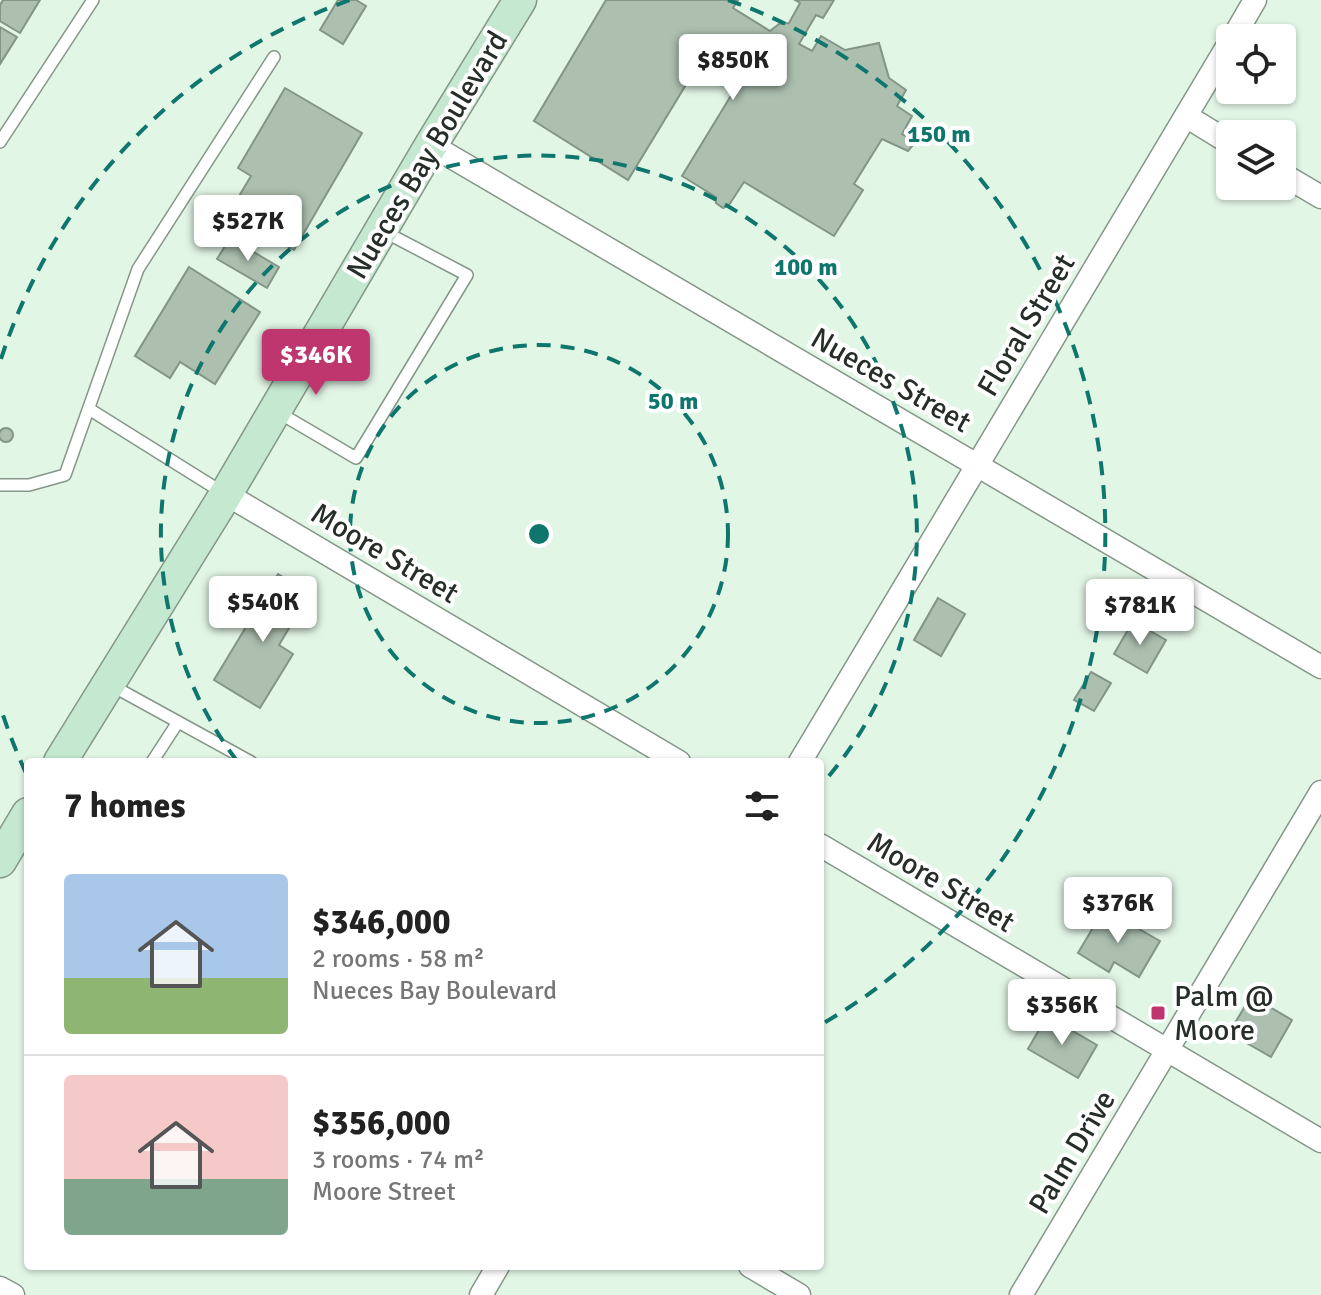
<!DOCTYPE html>
<meta charset="utf-8">
<style>
body{margin:0;font-family:Signika,sans-serif;background:#f2f2f2;color:#222;height:100vh;display:flex;flex-direction:column;font-size:30px;white-space:nowrap}
*{box-sizing:border-box;margin:0}
p{font-size:26px;color:#767676}
.icon{flex:none;width:44px;height:44px;fill:none;stroke:currentColor;stroke-width:2;stroke-linecap:round;stroke-linejoin:round}
.map{position:relative;flex:1;overflow:hidden}
.drawer{position:absolute;left:24px;top:758px;width:800px;height:512px;display:flex;flex-direction:column;background:#fff;border-radius:8px;box-shadow:0 2px 6px #0004}
.drawer>*{flex:none}
.tools{position:absolute;left:1216px;top:24px;display:grid;gap:16px}
.tools a{display:grid;place-items:center;width:80px;height:80px;border-radius:8px;background:#fff;box-shadow:0 2px 6px #0004;font-size:40px}
.price{position:absolute;translate:-50% -68px;padding:0 18px;border-radius:8px;background:#fff;color:#222;font-size:26px;line-height:52px;filter:drop-shadow(0 2px 4px #0008)}
.price::after{content:'';position:absolute;left:50%;top:48px;width:24px;height:18px;margin-left:-12px;background:inherit;clip-path:polygon(0 0,100% 0,50% 100%)}
.price.current{background:#bf356d;color:#fff}
ul{padding:0;list-style:none}
li{display:flex;align-items:center;gap:24px;height:200px;padding:0 40px}
li+li{border-top:2px solid #e0e0e0}
li span{display:grid;place-items:center;flex:none;width:224px;height:160px;border-radius:8px;color:#555}
li>.icon{margin-inline-start:auto}
span .icon{width:96px;height:96px;fill:#fffc;stroke-width:1}
li b{font-size:34px}
h2{display:flex;justify-content:space-between;align-items:center;height:96px;padding:0 40px;font-size:34px}
.map>svg:first-child{display:block}
</style>
<div class="map">
<svg width="1321" height="1295" viewBox="0 0 1321 1295">
<rect width="100%" height="100%" fill="#e2f6e6"/>
<!-- building -->
<g fill="#adc0b0" stroke="#829586" stroke-width="2">
<path d="M3 0H40L20 33 0 21V5Z"/>
<path d="M338 0H356L366 6 343 44 320 30Z"/>
<path d="M606 0H738L733 8 770 31 779 24 789 23 800 3 795 0H834L823 18 816 15 799 44 812 51 821 36 845 50 879 43 889 78 906 90 897 106 912 116 902 134 911 139 913 145 908 151 882 139 854 184 863 190 834 236 744 182 729 205 723 208 716 203V197L682 176 746 71 740 69 736 74 724 66 728 59 709 47 628 180 534 121Z"/>
<path d="M0 27 17 37 0 64Z"/>
<path d="M285 88 362 133 294 250 229 213 251 176 238 168Z"/>
<path d="M230 238 279 267 267 288 217 259Z"/>
<path d="M189 267 260 312 215 384 180 362 170 378 135 356Z"/>
<circle cx="6" cy="435" r="7"/>
<path d="M278 574 310 593 279 645 293 654 260 708 214 680Z"/>
<path d="M938 598 965 614 941 656 914 640Z"/>
<path d="M1133 621 1166 640 1147 673 1114 654Z"/>
<path d="M1091 672 1111 683 1094 711 1074 700Z"/>
<path d="M1104 909 1160 941 1139 977 1114 962 1109 972 1078 953Z"/>
<path d="M1251 996 1292 1020 1271 1057 1229 1033Z"/>
<path d="M1047 1016 1097 1045 1078 1078 1028 1049Z"/>
</g>
<g fill="none" stroke-linecap="round" stroke-linejoin="round">
<defs>
<g id="lane">
<path d="M0 142 93 0"/>
<path d="M89 409 225 494"/>
<path d="M276 411 356 458 467 275 385 232"/>
<path d="M0 485H29L65 475 138 269 274 57"/>
<path d="M109 684 251 762"/>
<path d="M152 762 178 722"/>
</g>
<g id="street">
<path d="M1233 38 1255 0"/>
<path d="M1186 116 1230 143"/>
<path d="M431 145 1321 667"/>
<path d="M1282 174 1321 197"/>
<path d="M226 494 679 762"/>
<path d="M800 762 1230 42"/>
<path d="M820 845 1321 1141"/>
<path d="M750 1266 799 1295"/>
<path d="M0 1288 13 1295"/>
<path d="M481 1295 498 1266"/>
<path d="M1021 1295 1321 792"/>
</g>
<g id="secondary">
<path d="M60 762 226 494 431 145 520 0"/>
<path d="M0 861 28 814"/>
</g>
</defs>
<!-- lane casing -->
<use href="#lane" stroke="#849788" stroke-width="14"/>
<!-- street casing -->
<use href="#street" stroke="#849788" stroke-width="25"/>
<!-- secondary casing -->
<use href="#secondary" stroke="#849788" stroke-width="35"/>
<!-- lane -->
<use href="#lane" stroke="#fff" stroke-width="11"/>
<!-- street -->
<use href="#street" stroke="#fff" stroke-width="22"/>
<!-- secondary -->
<use href="#secondary" stroke="#c4e8d0" stroke-width="32"/>
</g>
<!-- distance rings -->
<g fill="none" stroke="#0f766e" stroke-width="4" stroke-dasharray="14 10">
<circle cx="539" cy="534" r="189"/>
<path d="M237 761A378 378 0 1 1 822 784"/>
<path d="M26 773A566 566 0 0 1 1 709M1 359A566 566 0 0 1 350 0M728 0A566 566 0 0 1 822 1024"/>
</g>
<!-- markers -->
<rect fill="#bf356d" stroke="#fff" stroke-width="3" x="1150" y="1005" width="16" height="16" rx="4"/>
<g text-anchor="middle" stroke-width="8" stroke-linejoin="round" paint-order="stroke">
<!-- street labels -->
<g font-size="30" fill="#262e28" stroke="#fff">
<text transform="translate(427 155) rotate(-59)" y="10">Nueces Bay Boulevard</text>
<text transform="translate(1026 325) rotate(-59)" y="10">Floral Street</text>
<text transform="translate(891 380) rotate(30)" y="10">Nueces Street</text>
<text transform="translate(385 553) rotate(31)" y="10">Moore Street</text>
<text transform="translate(941 882) rotate(31)" y="10">Moore Street</text>
<text transform="translate(1072 1152) rotate(-59)" y="10">Palm Drive</text>
</g>
<!-- poi labels -->
<g font-size="30" fill="#262e28" stroke="#fff" text-anchor="start">
<text x="1174" y="1006">Palm @<tspan x="1174" dy="34">Moore</tspan></text>
</g>
</g>
<circle cx="539" cy="534" r="12" fill="#0f766e" stroke="#fff" stroke-width="4"/>
<g font-size="24" text-anchor="middle" font-weight="bold" fill="#0f766e" stroke="#fff" stroke-width="8" stroke-linejoin="round" paint-order="stroke">
<text x="939" y="142">150 m</text>
<text x="806" y="275">100 m</text>
<text x="673" y="409">50 m</text>
</g>
</svg>
<div class="tools">
<a><svg class="icon" aria-label="locate" viewBox="0 0 24 24"><circle cx="12" cy="12" r="6"/><path d="M12 2v4M12 18v4M2 12h4M18 12h4"/></svg></a>
<a><svg class="icon" aria-label="layers" viewBox="0 0 24 24"><path d="M12 4l9 5-9 5-9-5zM3 14l9 5 9-5"/></svg></a>
</div>
<b class="price" style="left:733px;top:102px">$850K</b>
<b class="price" style="left:248px;top:263px">$527K</b>
<b class="price current" style="left:316px;top:397px">$346K</b>
<b class="price" style="left:263px;top:644px">$540K</b>
<b class="price" style="left:1140px;top:647px">$781K</b>
<b class="price" style="left:1118px;top:945px">$376K</b>
<b class="price" style="left:1062px;top:1047px">$356K</b>
<section class="drawer">
<h2>7 homes<svg class="icon" aria-label="filters" viewBox="0 0 24 24"><path d="M4 7h16M4 17h16"/><circle cx="9" cy="7" r="2"/><circle cx="15" cy="17" r="2"/></svg></h2>
<ul>
<li><span style="background:linear-gradient(#a9c7e8 65%,#8fb573 0)"><svg class="icon" aria-label="home" viewBox="0 0 24 24"><path d="M3 11l9-7 9 7M6 9v11h12V9"/></svg></span><div><b>$346,000</b><p>2 rooms · 58 m²</p><p>Nueces Bay Boulevard</p></div></li>
<li><span style="background:linear-gradient(#f6c9c9 65%,#7fa58c 0)"><svg class="icon" aria-label="home" viewBox="0 0 24 24"><path d="M3 11l9-7 9 7M6 9v11h12V9"/></svg></span><div><b>$356,000</b><p>3 rooms · 74 m²</p><p>Moore Street</p></div></li>
</ul>
</section>
</div>
